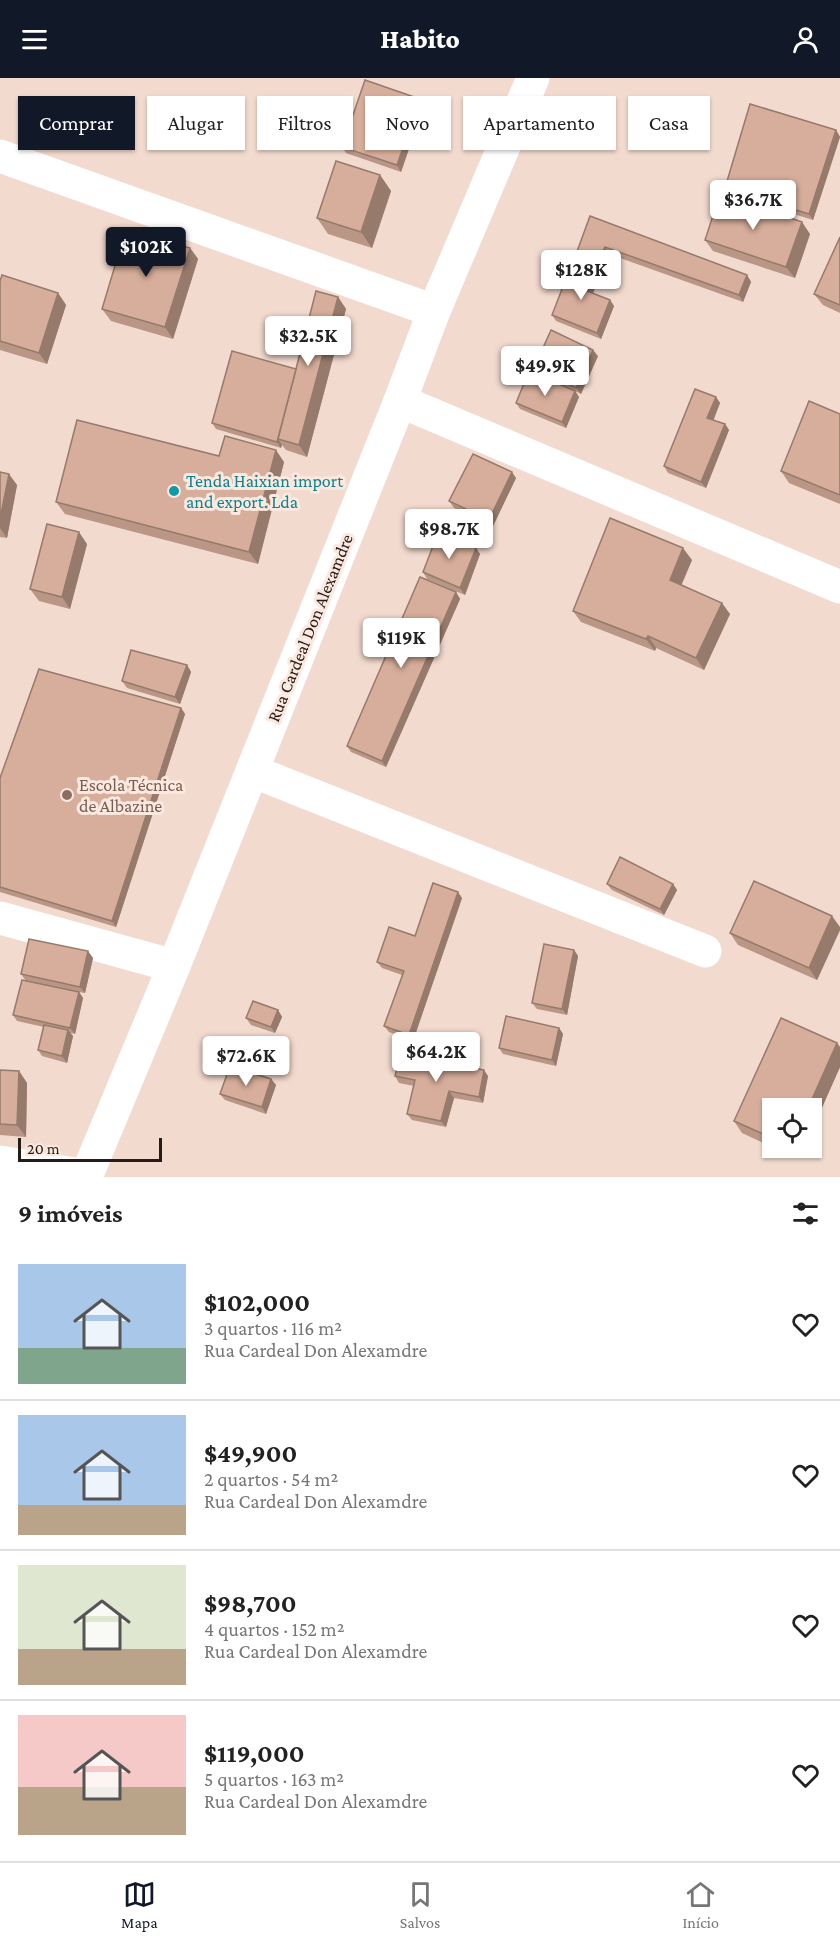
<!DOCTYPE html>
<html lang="pt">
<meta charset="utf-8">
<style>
body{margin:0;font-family:"Crimson Pro",serif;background:#f2f2f2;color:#222;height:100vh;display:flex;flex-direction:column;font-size:22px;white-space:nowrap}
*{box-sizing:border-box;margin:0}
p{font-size:20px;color:#767676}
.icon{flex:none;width:33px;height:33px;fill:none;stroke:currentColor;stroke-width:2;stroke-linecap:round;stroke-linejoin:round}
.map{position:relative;height:1099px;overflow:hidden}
.drawer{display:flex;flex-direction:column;background:#fff;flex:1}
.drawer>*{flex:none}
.banner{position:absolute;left:18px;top:18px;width:804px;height:54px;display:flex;gap:12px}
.fabs{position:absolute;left:762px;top:1020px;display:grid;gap:12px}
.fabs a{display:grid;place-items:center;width:60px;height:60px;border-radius:0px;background:#fff;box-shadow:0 2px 4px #0004;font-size:30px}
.scale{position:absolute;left:18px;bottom:15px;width:144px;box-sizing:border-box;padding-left:6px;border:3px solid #241c17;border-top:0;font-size:16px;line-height:21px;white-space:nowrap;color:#241c17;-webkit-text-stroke:4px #fbe8de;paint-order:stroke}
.price{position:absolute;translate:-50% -51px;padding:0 14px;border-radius:6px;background:#fff;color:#222;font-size:20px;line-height:39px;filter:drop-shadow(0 2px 3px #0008)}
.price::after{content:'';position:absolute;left:50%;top:36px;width:18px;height:14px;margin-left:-9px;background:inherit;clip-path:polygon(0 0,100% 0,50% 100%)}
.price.current{background:#111827;color:#fff}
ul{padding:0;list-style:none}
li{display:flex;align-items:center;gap:18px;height:150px;padding:0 18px}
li+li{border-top:2px solid #e0e0e0}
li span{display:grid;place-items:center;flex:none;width:168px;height:120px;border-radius:0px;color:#555}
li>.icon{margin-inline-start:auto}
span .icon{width:72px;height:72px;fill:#fffc;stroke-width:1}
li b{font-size:26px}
h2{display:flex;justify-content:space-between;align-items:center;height:72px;padding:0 18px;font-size:26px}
.pill{padding:0 21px;border-radius:0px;background:#fff;box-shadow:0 2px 4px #0004;font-size:21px;line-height:54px}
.pill.current{background:#111827;color:#fff}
header{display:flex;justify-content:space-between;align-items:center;height:78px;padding:0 18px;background:#111827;color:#fff;font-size:27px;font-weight:800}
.tabs{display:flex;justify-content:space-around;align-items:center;height:84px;border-top:2px solid #e0e0e0;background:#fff;font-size:16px;color:#767676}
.tabs a{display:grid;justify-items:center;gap:3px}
.tabs .current{color:#111827}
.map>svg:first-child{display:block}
</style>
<header><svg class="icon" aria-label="menu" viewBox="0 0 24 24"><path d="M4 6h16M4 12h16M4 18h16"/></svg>Habito<svg class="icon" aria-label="person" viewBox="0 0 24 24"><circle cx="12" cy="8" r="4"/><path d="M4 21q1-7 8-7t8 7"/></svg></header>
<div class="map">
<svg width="840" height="1099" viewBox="0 0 840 1099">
<rect width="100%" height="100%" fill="#f2dace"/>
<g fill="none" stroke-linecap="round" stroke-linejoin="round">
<!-- minor -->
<g stroke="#fff" stroke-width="33">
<path d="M0 78 434 233"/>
<path d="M400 323 840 509"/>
<path d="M252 693 705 873"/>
<path d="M0 840 174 888"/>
<path d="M0 1084 87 1098"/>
</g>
<!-- secondary -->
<path stroke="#fff" stroke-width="33" d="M86 1099 174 888 400 323 434 233 533 0"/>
</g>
<!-- wall -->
<g fill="#b99685">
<path d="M424 27 401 94 346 75 342 69Z"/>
<path d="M836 52 840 59 813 142 729 116 725 110Z"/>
<path d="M380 97 391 113 372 170 328 156 317 140Z"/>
<path d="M590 138 747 197 751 204 743 224 609 176 601 194 579 185 575 179Z"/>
<path d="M810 156 795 200 713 173 705 162Z"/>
<path d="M840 159V235L823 227 814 216Z"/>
<path d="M190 170 198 181 173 261 111 243 102 231Z"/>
<path d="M595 193 599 200 593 216 610 222 614 228 601 261 556 243 552 237Z"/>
<path d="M0 203 58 215 66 227 47 286 0 272Z"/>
<path d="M338 219 346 231 307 379 286 372 282 367 281 370 216 351 212 345 296 291Z"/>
<path d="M598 278 581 316 575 313 579 319 566 350 520 331 516 325 564 308 538 296 534 290Z"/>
<path d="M716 319 720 325 713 342 725 346 729 352 706 410 668 395 664 388Z"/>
<path d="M840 336V426L789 405 781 393Z"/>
<path d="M219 378 284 384 258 486 65 436 56 424Z"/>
<path d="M0 394 17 407 7 460 0 459Z"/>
<path d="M516 400 493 448 454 430 449 423Z"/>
<path d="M87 466 70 531 39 523 30 511Z"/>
<path d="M476 470 480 476 465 517 427 501 423 494Z"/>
<path d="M692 482 681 506 730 536 704 592 656 570 655 573 581 544 573 533Z"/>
<path d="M456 514 460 521 386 689 351 674 347 668Z"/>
<path d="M187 587 191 594 180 626 127 610 122 603Z"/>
<path d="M181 630 185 636 116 849 0 814V700Z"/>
<path d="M607 806H673L677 812 664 837 612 812Z"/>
<path d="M462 820 413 963 389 954 384 948 402 897 382 890 377 884 415 858Z"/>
<path d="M840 849V852L817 902 738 867 730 855Z"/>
<path d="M574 872 578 878 567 937 537 931 532 925Z"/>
<path d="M93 880 85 915 79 914 83 920 75 956 70 955 73 958 67 985 42 978 38 972 44 949 17 943 13 937 26 903 21 896Z"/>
<path d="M278 932 282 939 275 955 251 947 246 940Z"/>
<path d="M559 950 563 956 556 988 503 976 499 970Z"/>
<path d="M837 965 840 969V989L812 1052V1030H772V1069L742 1055 734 1043Z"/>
<path d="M0 992 19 993 27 1005 26 1059 0 1057Z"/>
<path d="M395 998H488L483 1025 454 1020 446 1049 412 1042 407 1036 414 1008 399 1005Z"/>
<path d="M271 1001 276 1007 266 1036 225 1022 220 1016Z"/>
<path d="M775 1070H804L799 1080Z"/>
</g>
<!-- shaded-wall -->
<g fill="#967a6c">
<path d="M420 21 424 27 401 94 397 87Z"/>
<path d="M836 52 840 59 813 142 809 136Z"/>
<path d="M380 97 391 113 372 170 361 154Z"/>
<path d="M802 144 810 156 795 200 786 189Z"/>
<path d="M605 169 609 176 601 194 596 188Z"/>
<path d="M190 170 198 181 173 261 165 249Z"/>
<path d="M595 193 599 200 591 220 587 213Z"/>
<path d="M747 197 751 204 743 224 739 217Z"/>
<path d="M58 215 66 227 47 286 39 275Z"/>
<path d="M338 219 346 231 307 379 299 367Z"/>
<path d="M610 222 614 228 601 261 597 255Z"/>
<path d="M593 272 598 278 581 316 576 310Z"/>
<path d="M575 313 579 319 566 350 562 344Z"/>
<path d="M716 319 720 325 712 346 707 340Z"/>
<path d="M725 346 729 352 706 410 701 404Z"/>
<path d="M278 361 282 367 281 370 277 364Z"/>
<path d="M276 372 284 384 258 486 249 474Z"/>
<path d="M512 394 516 400 493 448 489 442Z"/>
<path d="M9 396 17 407 7 460 0 450V441Z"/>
<path d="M79 454 87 466 70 531 62 519Z"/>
<path d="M476 470 480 476 465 517 460 510Z"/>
<path d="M683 470 692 482 679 513 670 502Z"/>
<path d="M456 514 460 521 386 689 382 683Z"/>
<path d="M722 525 730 536 704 592 696 580Z"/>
<path d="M648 558 656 570 655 573 646 561Z"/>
<path d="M187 587 191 594 180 626 175 619Z"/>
<path d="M181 630 185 636 116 849 112 843Z"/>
<path d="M673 806 677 812 664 837 660 831Z"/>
<path d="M458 814 462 820 413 963 409 957Z"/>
<path d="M832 838 840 849V852L817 902 809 890Z"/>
<path d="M574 872 578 878 567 937 562 931Z"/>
<path d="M88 873 93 880 85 915 80 909Z"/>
<path d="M79 914 83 920 75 956 70 950Z"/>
<path d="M278 932 282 939 275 955 271 949Z"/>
<path d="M559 950 563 956 556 988 552 982Z"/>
<path d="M68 952 73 958 67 985 62 978Z"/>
<path d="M837 965 840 969V989L812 1052V1030H808Z"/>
<path d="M484 992 488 998 483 1025 479 1019Z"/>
<path d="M19 993 27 1005 26 1059 17 1047Z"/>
<path d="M271 1001 276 1007 266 1036 262 1029Z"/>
<path d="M449 1013 454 1020 446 1049 441 1043Z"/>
<path d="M791 1070H804L799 1080Z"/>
</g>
<!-- building -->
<g fill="#d7ae9b" stroke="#967a6c" stroke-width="1.5">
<path d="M365 2 420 21 397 87 342 69Z"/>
<path d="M750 26 836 52 809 136 725 110Z"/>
<path d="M336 83 380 97 361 154 317 140Z"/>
<path d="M720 116 802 144 786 189 705 162Z"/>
<path d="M590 138 747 197 739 217 605 169 596 188 575 179Z"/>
<path d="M126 151 190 170 165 249 102 231Z"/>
<path d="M840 159V227L814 216Z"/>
<path d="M572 185 595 193 587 213 610 222 597 255 552 237Z"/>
<path d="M2 197 58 215 39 275 0 263V203Z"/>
<path d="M316 213 338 219 299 367 278 361Z"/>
<path d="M551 252 593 272 576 310 534 290Z"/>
<path d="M232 273 296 291 277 364 212 345Z"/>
<path d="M529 293 575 313 562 344 516 325Z"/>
<path d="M695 311 716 319 707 340 725 346 701 404 664 388Z"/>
<path d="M809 323 840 336V417L781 393Z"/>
<path d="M77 342 219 378 225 358 276 372 249 474 56 424Z"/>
<path d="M473 376 512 394 489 442 449 423Z"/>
<path d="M0 394 9 396 0 441Z"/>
<path d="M610 440 683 470 670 502 722 525 696 580 648 558 646 561 573 533Z"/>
<path d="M47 446 79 454 62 519 30 511Z"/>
<path d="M438 455 476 470 460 510 423 494Z"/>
<path d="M420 499 456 514 382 683 347 668Z"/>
<path d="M131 572 187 587 175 619 122 603Z"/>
<path d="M39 591 181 630 112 843 0 809V700Z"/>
<path d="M620 779 673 806 660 831 607 806Z"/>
<path d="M754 803 832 838 809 890 730 855Z"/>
<path d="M433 805 458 814 409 957 384 948 404 893 377 884 389 849 415 858Z"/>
<path d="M29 861 88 873 80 909 21 896Z"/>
<path d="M544 866 574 872 562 931 532 925Z"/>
<path d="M22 902 79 914 70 950 13 937Z"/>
<path d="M253 923 278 932 271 949 246 940Z"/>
<path d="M506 938 559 950 552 982 499 970Z"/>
<path d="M781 940 837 965 808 1030H772V1060L734 1043Z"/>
<path d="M44 947 68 952 62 978 38 972Z"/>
<path d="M401 974 484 992 479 1019 449 1013 441 1043 407 1036 415 1002 395 998Z"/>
<path d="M230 988 271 1001 262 1029 220 1016Z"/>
<path d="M0 992 19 993 17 1047 0 1046Z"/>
</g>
<!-- markers -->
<circle fill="#0f9aa8" stroke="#fbe8de" stroke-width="2" cx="174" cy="413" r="6"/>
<circle fill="#8d6e63" stroke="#fbe8de" stroke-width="2" cx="67" cy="717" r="6"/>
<g text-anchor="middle" stroke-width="6" stroke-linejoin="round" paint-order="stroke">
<!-- culture labels -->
<g font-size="18" fill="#0d838f" stroke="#fbe8de" text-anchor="start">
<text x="186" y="409">Tenda Haixian import<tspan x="186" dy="21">and export. Lda</tspan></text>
</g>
<!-- street labels -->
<g font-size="18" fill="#241c17" stroke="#fbe8de">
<text transform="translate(310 550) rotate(-68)" y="6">Rua Cardeal Don Alexamdre</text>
</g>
<!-- education labels -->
<g font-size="18" fill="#785e54" stroke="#fbe8de" text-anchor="start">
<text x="79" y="713">Escola Técnica<tspan x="79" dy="21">de Albazine</tspan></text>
</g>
</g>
</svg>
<div class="fabs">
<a><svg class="icon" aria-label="locate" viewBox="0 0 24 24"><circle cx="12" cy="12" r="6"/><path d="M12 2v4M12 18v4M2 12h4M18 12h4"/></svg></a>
</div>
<div class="scale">20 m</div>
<b class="price" style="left:753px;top:153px">$36.7K</b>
<b class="price current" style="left:146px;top:200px">$102K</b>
<b class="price" style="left:581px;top:223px">$128K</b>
<b class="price" style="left:308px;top:289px">$32.5K</b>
<b class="price" style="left:545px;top:319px">$49.9K</b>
<b class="price" style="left:449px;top:482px">$98.7K</b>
<b class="price" style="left:401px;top:591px">$119K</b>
<b class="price" style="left:436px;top:1005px">$64.2K</b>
<b class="price" style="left:246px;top:1009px">$72.6K</b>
<div class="banner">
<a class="pill current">Comprar</a>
<a class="pill">Alugar</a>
<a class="pill">Filtros</a>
<a class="pill">Novo</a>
<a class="pill">Apartamento</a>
<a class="pill">Casa</a>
</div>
</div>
<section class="drawer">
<h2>9 imóveis<svg class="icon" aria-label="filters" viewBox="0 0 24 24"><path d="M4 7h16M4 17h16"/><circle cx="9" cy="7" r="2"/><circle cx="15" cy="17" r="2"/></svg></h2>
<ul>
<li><span style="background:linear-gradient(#a9c7e8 70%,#7fa58c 0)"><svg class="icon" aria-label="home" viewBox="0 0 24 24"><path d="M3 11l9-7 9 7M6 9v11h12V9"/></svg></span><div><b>$102,000</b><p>3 quartos · 116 m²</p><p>Rua Cardeal Don Alexamdre</p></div><svg class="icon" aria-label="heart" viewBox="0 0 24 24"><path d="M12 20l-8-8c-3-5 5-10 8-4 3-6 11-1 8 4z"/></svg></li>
<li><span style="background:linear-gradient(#a9c7e8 75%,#b9a48a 0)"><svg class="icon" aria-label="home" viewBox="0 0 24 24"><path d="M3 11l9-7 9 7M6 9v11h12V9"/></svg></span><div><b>$49,900</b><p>2 quartos · 54 m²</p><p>Rua Cardeal Don Alexamdre</p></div><svg class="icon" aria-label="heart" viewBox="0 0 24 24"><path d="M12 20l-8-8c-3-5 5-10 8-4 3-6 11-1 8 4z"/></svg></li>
<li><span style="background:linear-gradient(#dfe7d0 70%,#b9a48a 0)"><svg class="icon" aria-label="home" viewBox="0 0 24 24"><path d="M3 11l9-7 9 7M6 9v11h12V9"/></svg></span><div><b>$98,700</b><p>4 quartos · 152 m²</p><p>Rua Cardeal Don Alexamdre</p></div><svg class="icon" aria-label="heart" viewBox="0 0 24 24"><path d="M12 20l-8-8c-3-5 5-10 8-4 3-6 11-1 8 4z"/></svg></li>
<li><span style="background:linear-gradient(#f6c9c9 60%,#b9a48a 0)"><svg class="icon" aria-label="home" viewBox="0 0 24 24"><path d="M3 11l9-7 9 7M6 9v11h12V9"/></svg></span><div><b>$119,000</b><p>5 quartos · 163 m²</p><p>Rua Cardeal Don Alexamdre</p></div><svg class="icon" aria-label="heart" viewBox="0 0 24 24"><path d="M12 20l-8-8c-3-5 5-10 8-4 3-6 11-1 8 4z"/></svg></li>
</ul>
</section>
<nav class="tabs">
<a class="current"><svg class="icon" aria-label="map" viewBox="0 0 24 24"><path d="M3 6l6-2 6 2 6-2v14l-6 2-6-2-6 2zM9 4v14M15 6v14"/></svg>Mapa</a>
<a><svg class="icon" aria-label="saved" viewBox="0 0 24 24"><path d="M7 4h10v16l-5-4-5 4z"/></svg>Salvos</a>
<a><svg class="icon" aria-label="home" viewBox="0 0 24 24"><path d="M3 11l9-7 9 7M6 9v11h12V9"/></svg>Início</a>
</nav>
